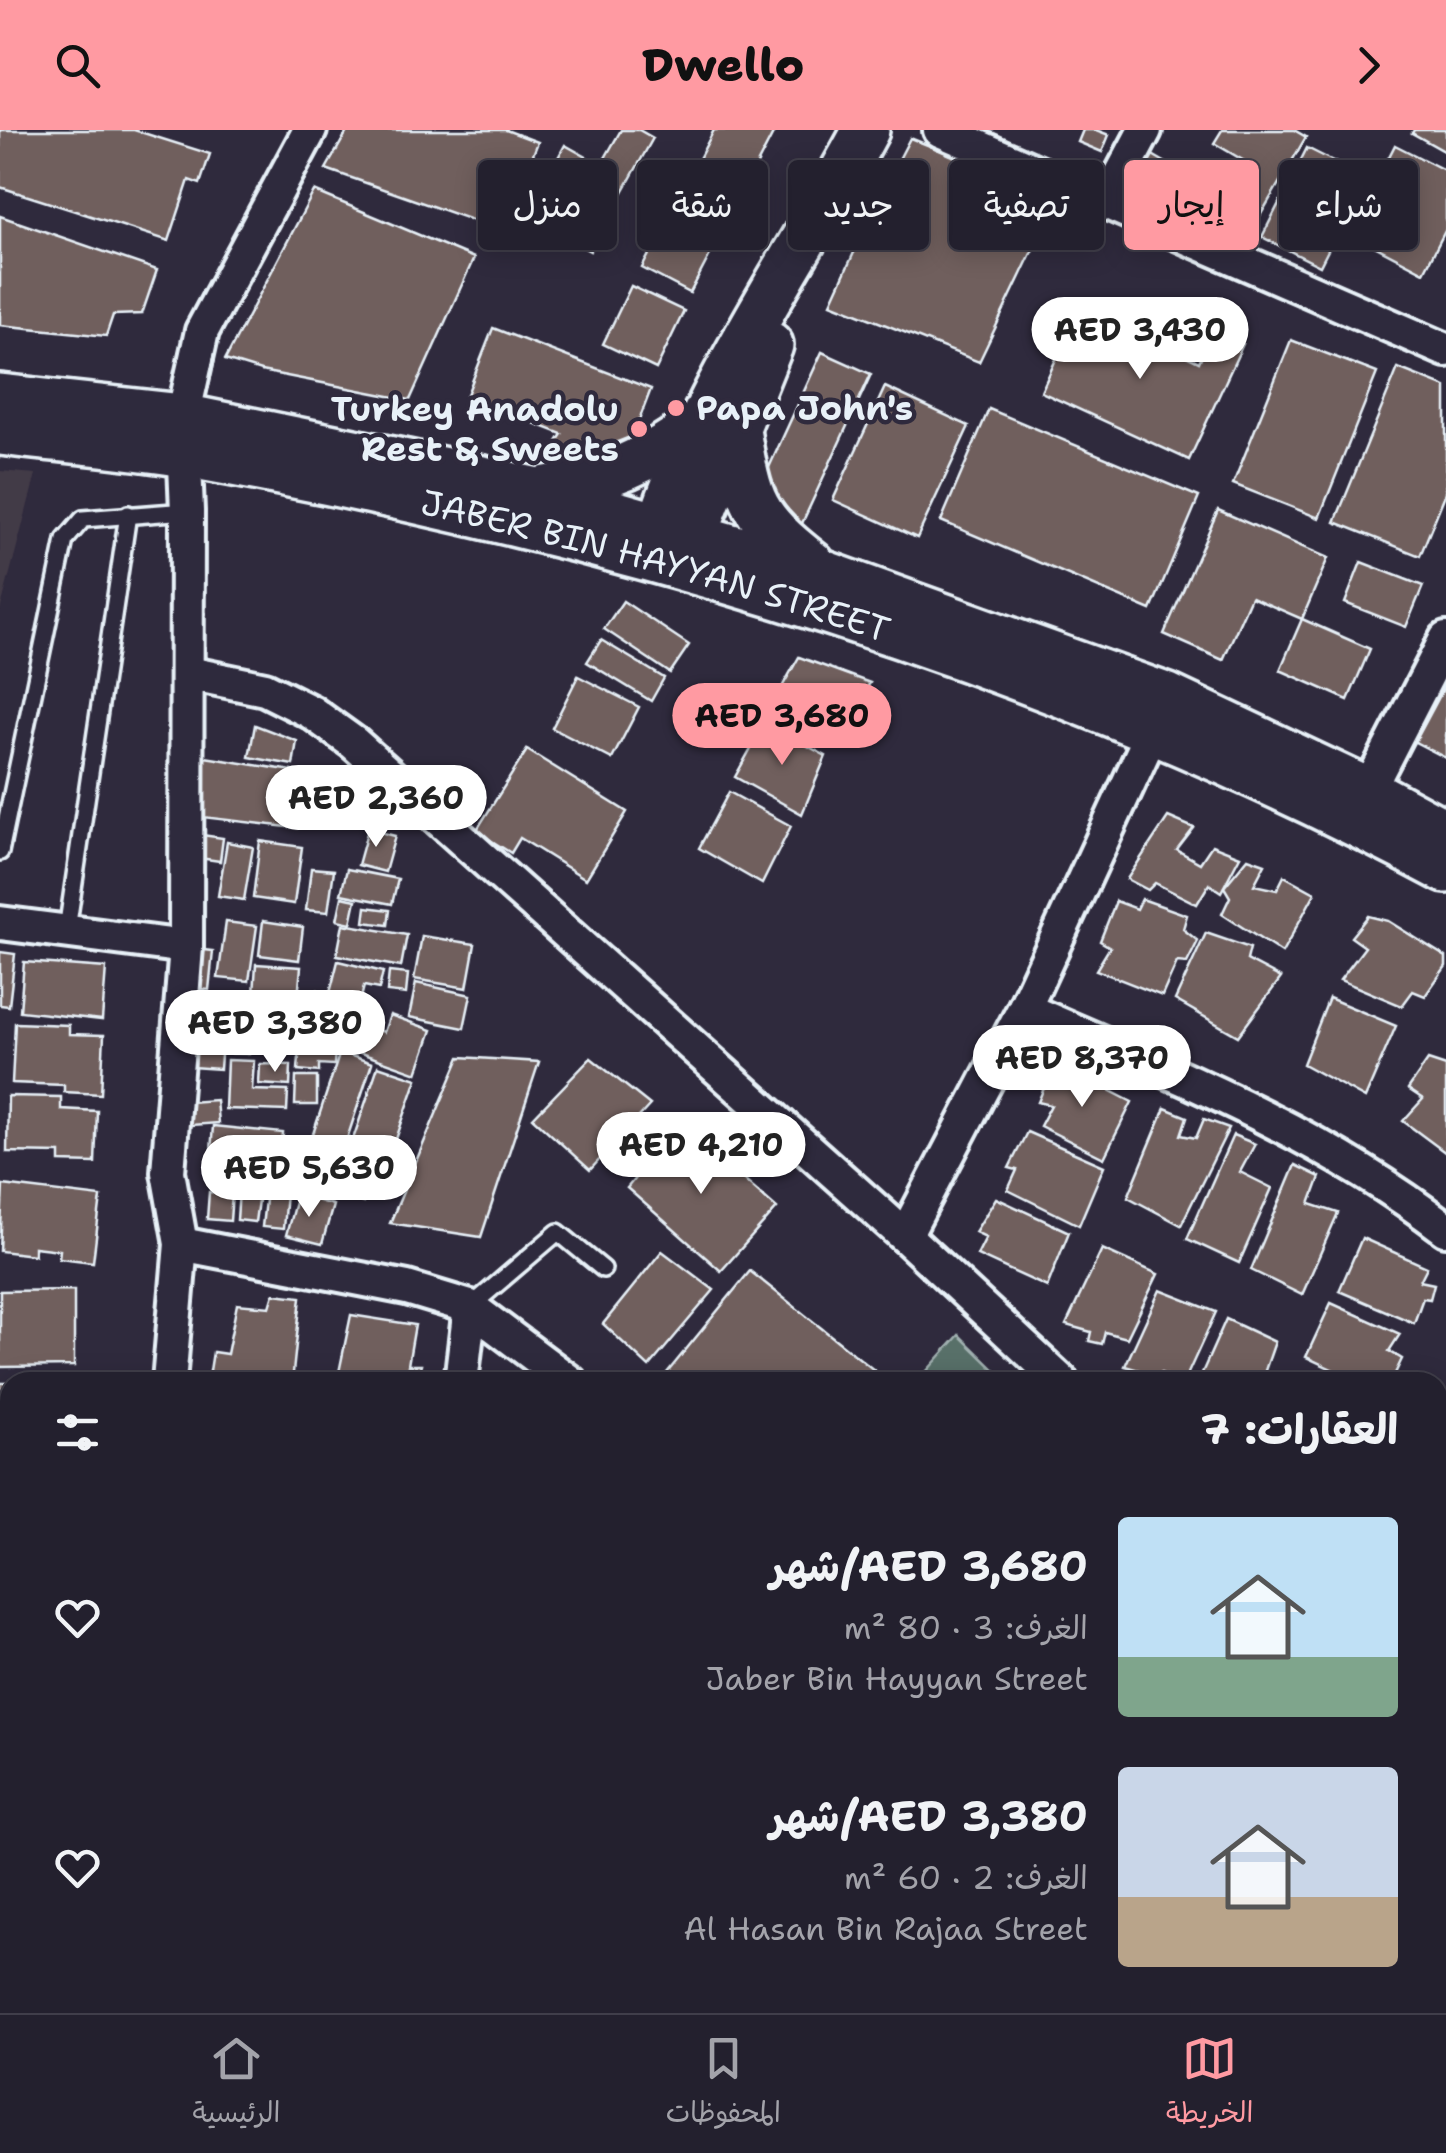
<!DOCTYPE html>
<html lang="ar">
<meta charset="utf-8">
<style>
body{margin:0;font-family:"Shantell Sans","Playpen Sans Arabic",sans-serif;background:#2b2836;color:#f1f3f6;direction:rtl;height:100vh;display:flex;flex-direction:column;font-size:38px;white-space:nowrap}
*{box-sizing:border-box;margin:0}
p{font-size:32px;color:#a3a3aa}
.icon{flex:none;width:55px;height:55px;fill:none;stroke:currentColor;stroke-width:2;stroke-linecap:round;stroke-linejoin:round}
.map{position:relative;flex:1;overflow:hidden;direction:ltr}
.panel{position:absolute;left:0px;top:1242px;width:1448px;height:642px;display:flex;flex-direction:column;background:#23202e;border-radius:30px 30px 0 0;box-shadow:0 5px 25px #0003,0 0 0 2px #403e4a;direction:rtl}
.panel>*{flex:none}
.guide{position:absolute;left:30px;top:30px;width:1388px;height:90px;direction:rtl;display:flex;gap:20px}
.price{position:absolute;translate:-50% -85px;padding:0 22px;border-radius:35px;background:#fff;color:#222;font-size:32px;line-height:65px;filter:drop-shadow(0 2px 5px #0008)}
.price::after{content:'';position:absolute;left:50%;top:60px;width:30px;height:22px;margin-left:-15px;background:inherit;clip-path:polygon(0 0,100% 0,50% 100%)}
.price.selected{background:#ff9aa2;color:#111}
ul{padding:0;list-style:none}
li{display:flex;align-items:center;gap:30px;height:250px;padding:0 50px}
li span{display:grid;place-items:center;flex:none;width:280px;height:200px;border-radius:10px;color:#555}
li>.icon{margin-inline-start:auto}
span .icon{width:120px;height:120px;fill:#fffc;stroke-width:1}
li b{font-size:42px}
h2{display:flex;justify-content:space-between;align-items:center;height:120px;padding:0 50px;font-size:42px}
.chip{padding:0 35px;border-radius:10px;background:#23202e;box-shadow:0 5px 25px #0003,0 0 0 2px #403e4a;font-size:35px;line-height:90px}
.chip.selected{background:#ff9aa2;color:#111}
header{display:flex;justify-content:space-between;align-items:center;height:130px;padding:0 50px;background:#ff9aa2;color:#111;font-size:45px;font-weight:800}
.tab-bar{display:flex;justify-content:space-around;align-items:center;height:140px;border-top:2px solid #403e4a;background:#23202e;font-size:28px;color:#a3a3aa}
.tab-bar a{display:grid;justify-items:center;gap:5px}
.tab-bar .selected{color:#ff9aa2}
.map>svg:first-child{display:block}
</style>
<header><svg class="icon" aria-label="forward" viewBox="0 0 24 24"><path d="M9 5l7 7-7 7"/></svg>Dwello<svg class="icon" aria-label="search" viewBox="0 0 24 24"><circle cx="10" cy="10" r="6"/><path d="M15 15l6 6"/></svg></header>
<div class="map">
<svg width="1446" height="1883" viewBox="0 0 1446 1883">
<rect width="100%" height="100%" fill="#2f2a3d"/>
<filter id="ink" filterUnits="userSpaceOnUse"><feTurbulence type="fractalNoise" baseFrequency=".01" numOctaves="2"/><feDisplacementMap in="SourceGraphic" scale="20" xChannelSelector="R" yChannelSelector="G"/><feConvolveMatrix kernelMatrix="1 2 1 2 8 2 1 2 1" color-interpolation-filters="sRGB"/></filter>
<g filter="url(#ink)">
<!-- built -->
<path fill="#423a47" d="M0 341 36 344 0 481Z"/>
<!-- green -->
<path fill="#596f69" stroke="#a0b0b0" stroke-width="2.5" d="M959 1205 1007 1252H917Z"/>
<!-- building -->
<g fill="#705e5d" stroke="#e8f1f8" stroke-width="2.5">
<path d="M0 0H134L210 24 200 54 189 50 169 111 0 57Z"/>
<path d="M348 0H506L538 12 503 101 326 39Z"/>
<path d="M621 0H639L653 8 590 121 526 86 565 15 601 35Z"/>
<path d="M714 0H775L690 163 642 138Z"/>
<path d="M1083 0H1096L1109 5 1102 22 1078 12Z"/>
<path d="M1222 0H1294L1306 7 1260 86 1226 66 1246 32 1214 13Z"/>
<path d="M1414 0H1446V22L1412 3Z"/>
<path d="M910 8 1058 67 979 232 831 173 867 94 855 86 868 62 881 64Z"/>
<path d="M1395 15 1446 41V99L1424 142 1361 109 1384 65 1372 60Z"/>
<path d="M1307 18 1365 47 1320 136 1262 107Z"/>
<path d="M1149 23 1218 63 1200 94 1131 55Z"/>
<path d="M314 61 474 128 410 270 261 241 225 230Z"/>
<path d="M0 86 157 140 142 184 113 185 106 206 0 195Z"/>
<path d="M631 156 684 181 656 239 603 214Z"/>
<path d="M1080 177 1199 232 1213 201 1243 214 1189 330 1041 262Z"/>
<path d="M493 198 651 259 633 306 579 327 551 321 562 304 466 267Z"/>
<path d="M1291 210 1377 243 1319 388 1233 354Z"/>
<path d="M822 222 871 244 799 400 772 374 766 344Z"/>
<path d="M1398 238 1446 257V362L1420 426 1335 392Z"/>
<path d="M885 257 969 296 917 408 833 370Z"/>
<path d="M989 279 1199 367 1151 480 941 391Z"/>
<path d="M1218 380 1328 428 1302 489 1251 467 1223 530 1164 504Z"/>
<path d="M1361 432 1423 456 1406 497 1345 473Z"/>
<path d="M623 471 689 515 670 543 604 499Z"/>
<path d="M1302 489 1370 519 1348 570 1280 540Z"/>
<path d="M601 510 664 548 651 571 587 532Z"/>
<path d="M799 527 870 553 832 616 768 582Z"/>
<path d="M578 546 639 577 612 629 552 598Z"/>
<path d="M1446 554V628L1415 612Z"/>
<path d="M765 593 826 626 802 684 735 647Z"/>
<path d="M255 595 297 611 293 635 249 627Z"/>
<path d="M527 620 627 682 586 749 520 708 511 723 476 701Z"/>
<path d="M205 627 305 643 297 698 202 687Z"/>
<path d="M729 662 791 696 762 754 699 718Z"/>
<path d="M1168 687 1194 698 1177 720 1200 733 1212 715 1240 726 1221 762 1209 754 1197 774 1155 753 1148 760 1127 749Z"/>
<path d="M368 699 395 706 385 742 358 735Z"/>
<path d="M202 705 223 708 220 731 199 728Z"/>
<path d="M260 711 302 717 294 774 253 768Z"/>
<path d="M227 712 253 717 244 770 218 766Z"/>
<path d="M1248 728 1265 734 1254 755 1277 760 1284 746 1315 763 1282 823 1222 784 1230 767 1224 757Z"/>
<path d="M311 738 334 740 328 782 306 780Z"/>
<path d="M347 739 398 749 392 774 341 764Z"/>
<path d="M342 767 356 770 351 793 337 790Z"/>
<path d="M1142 769 1187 785 1183 799 1198 811 1187 833 1177 832 1162 866 1096 840 1110 817 1100 811 1116 771 1137 779Z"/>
<path d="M366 777 390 780 388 795 364 792Z"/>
<path d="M1368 786 1388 791 1446 827V836L1425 866 1413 861 1402 876 1340 850 1365 817 1351 807Z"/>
<path d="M263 791 303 797 299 830 259 825Z"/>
<path d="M226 792 257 796 249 851 218 848Z"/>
<path d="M343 794 407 805 401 837 337 825Z"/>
<path d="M1206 803 1250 818 1247 830 1281 848 1238 906 1175 870Z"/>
<path d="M422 806 475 814 467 858 414 849Z"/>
<path d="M195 819 213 821 209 860 191 858Z"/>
<path d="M0 822 15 824 9 876 0 875Z"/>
<path d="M338 831 383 842 379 859 364 856 355 893 312 883 318 860 330 863Z"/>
<path d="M24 832 106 838 102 890 20 881Z"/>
<path d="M256 834 301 837 298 867 254 864Z"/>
<path d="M389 842 408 844 406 864 387 862Z"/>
<path d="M416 853 471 865 464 898 409 887Z"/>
<path d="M1329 868 1396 896 1365 968 1303 934Z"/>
<path d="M197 874 227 875 226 905 196 903Z"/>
<path d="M260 879 298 883 294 924 256 921Z"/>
<path d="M230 880 251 881 249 924 228 923Z"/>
<path d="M390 885 432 900 417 943 352 920 362 895 384 902Z"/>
<path d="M302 886 347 896 344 918 335 917 334 935 319 934V942L298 940Z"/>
<path d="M15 893 69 895V904L104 905 101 964 64 962V955L12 953Z"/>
<path d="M194 909 222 911 220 939 192 937Z"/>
<path d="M340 922 372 933 343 1021 311 1010Z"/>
<path d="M460 927 539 932 481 1107 390 1093Z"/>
<path d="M591 928 650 975 590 1040 533 988Z"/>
<path d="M227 930 254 931 252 960 288 961 287 981 225 979Z"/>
<path d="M1428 930 1446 936V1023L1403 991 1423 969 1408 959Z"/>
<path d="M1056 933 1132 972 1104 1028 1040 996 1051 975 1038 972 1043 960 1053 950 1032 942Z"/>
<path d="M260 934 291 935 290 956 259 954Z"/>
<path d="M378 936 417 949 388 1032 350 1018Z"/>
<path d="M296 947H317V975H295Z"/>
<path d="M8 966 61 967V979L97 981 95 1033 60 1032V1023L7 1022Z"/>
<path d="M216 970 218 993 191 995 189 972Z"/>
<path d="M1165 978 1187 987 1181 1005 1196 1008 1204 989 1229 998 1181 1095 1128 1067Z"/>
<path d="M680 993 777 1078 721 1141 627 1058Z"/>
<path d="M213 996 283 1003 279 1053 249 1050 250 1039 238 1038 237 1049 209 1046Z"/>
<path d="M1027 1002 1104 1036 1079 1095 1008 1060 1017 1040 1009 1038Z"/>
<path d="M1233 1005 1255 1014 1240 1042 1272 1058 1239 1133 1187 1109Z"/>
<path d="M313 1025 384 1049 380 1061 369 1057 363 1073 304 1052Z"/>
<path d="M1295 1035 1320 1047 1310 1074 1338 1083 1302 1165 1251 1140Z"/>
<path d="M3 1055 101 1067 93 1132 59 1128 60 1120 34 1117V1125L0 1121Z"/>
<path d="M239 1061 259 1063 255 1092 237 1090Z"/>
<path d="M266 1061 286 1062 283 1099 262 1097Z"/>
<path d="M209 1062 232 1063 230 1091 207 1089Z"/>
<path d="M297 1065 333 1075 322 1114 286 1105Z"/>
<path d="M996 1068 1069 1102 1047 1157 977 1125 986 1107 975 1102Z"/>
<path d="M1362 1108 1427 1137 1420 1151 1434 1154 1430 1169 1423 1168 1414 1193 1339 1161Z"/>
<path d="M1102 1119 1158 1144 1127 1208 1105 1202 1102 1214 1089 1211 1091 1202 1066 1195Z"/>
<path d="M662 1121 714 1160 649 1237 603 1194Z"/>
<path d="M750 1141 889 1252H666L662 1249Z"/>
<path d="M74 1160V1236L0 1237V1161Z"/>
<path d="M1160 1160 1216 1182 1184 1252 1161 1243 1159 1252H1148L1142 1250 1146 1242 1125 1236Z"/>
<path d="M274 1164 301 1167 292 1252H236L209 1247 213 1222 227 1224 237 1174 270 1177Z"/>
<path d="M1331 1173 1400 1204 1389 1221 1402 1229 1391 1252H1359L1306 1227Z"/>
<path d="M351 1185 415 1195 408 1235H421L417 1252H337Z"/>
<path d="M1226 1189 1275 1212 1261 1252H1198Z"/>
<path d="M0 1253H10V1286L0 1285Z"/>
<rect x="0" y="1335" width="10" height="40"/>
<path d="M1438 1446 1446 1451V1510L1438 1506Z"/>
<path d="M3 1467H10V1513L0 1512Z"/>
<path d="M0 1527 10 1528V1565L0 1564Z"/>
<path d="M0 1573 10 1574V1635L0 1634Z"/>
<path d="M0 1734 10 1736V1779L0 1776Z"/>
<path d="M0 1784 10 1786V1819L0 1816Z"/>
<path d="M59 1875H91L89 1883H57Z"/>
<path d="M446 1875H482L481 1883H445Z"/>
<path d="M497 1875H545L544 1883H497Z"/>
<path d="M554 1875H587V1883H553Z"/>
<path d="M1252 1875H1288L1298 1883H1245Z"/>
</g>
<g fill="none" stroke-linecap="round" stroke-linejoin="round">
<defs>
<g id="lane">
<path d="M0 722 65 410 83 389 187 381"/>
<path d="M67 800 128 384"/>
<path d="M470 1177 558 1102 603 1139"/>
<path d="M1438 1723 1446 1728"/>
</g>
<g id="street">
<path d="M940 0 1446 220"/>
<path d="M1106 73 1145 0"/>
<path d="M188 543 265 559 311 582 354 613 905 1106 1062 1252"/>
<path d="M1359 678 1446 509"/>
<path d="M0 793 186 817"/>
<path d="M1024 879C1170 942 1319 1001 1446 1099"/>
<path d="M905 1106 1024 879 1162 581"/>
<path d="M181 1114 407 1158 470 1177 570 1252"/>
<path d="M169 1252 181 1114 168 1042 186 817 187 381 183 287 202 201 310 0"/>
<path d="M461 1252 470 1177"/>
<path d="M1438 1305 1446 1283"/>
<path d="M0 1316H10"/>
<path d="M0 1698 10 1699"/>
<path d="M164 1875 175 1883"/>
<path d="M634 1875 646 1883"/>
<path d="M1334 1875 1344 1883"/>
<path d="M30 1883 31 1875"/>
<path d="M385 1883 386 1875"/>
<path d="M1036 1883 1043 1875"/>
</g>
<g id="secondary">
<path d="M0 267 183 287 446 341 537 361 825 444 1168 567 1368 661 1446 703"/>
<path d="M737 300C749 373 752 387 812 434"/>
<path id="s1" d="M0 302C63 310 127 314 190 325 624 403 1056 531 1446 740"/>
<path d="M542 360C604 350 653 329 703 291"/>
<path d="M651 425C693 272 792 139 866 0"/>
<path d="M682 434 770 215"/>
</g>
</defs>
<!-- lane casing -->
<use href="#lane" stroke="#e8f1f8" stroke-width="22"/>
<!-- street casing -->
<use href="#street" stroke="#e8f1f8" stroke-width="40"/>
<!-- secondary casing -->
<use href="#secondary" stroke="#e8f1f8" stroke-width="52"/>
<!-- lane -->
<use href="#lane" stroke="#2f2a3d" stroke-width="15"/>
<!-- street -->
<use href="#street" stroke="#2f2a3d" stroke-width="32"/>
<!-- secondary -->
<use href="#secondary" stroke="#2f2a3d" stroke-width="45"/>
</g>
</g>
<!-- markers -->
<g fill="#ff9aa2" stroke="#2f2a3d" stroke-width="4">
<circle cx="676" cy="278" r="10"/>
<circle cx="639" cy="299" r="10"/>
</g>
<g text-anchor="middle" stroke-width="9" stroke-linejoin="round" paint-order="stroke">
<!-- poi labels -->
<g font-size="35" font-weight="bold" fill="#e8f1f8" stroke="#2f2a3d" text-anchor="start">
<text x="696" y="290">Papa John's</text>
<text x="619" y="291" text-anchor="end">Turkey Anadolu<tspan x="619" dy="40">Rest &amp; Sweets</tspan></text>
</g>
<!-- street labels -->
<g font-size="35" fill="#e8f1f8" stroke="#2f2a3d">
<text dy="12" stroke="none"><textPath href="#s1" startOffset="670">JABER BIN HAYYAN STREET</textPath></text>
</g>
</g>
</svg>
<b class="price" style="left:1140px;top:252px">AED 3,430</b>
<b class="price selected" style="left:782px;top:638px">AED 3,680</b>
<b class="price" style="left:376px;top:720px">AED 2,360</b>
<b class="price" style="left:275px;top:945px">AED 3,380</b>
<b class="price" style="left:1082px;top:980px">AED 8,370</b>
<b class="price" style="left:701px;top:1067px">AED 4,210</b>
<b class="price" style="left:309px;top:1090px">AED 5,630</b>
<div class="guide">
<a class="chip">شراء</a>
<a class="chip selected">إيجار</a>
<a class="chip">تصفية</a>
<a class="chip">جديد</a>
<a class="chip">شقة</a>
<a class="chip">منزل</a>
</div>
<section class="panel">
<h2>العقارات: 7<svg class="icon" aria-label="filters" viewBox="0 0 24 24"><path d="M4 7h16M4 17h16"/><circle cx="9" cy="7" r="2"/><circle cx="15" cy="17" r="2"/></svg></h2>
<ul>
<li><span style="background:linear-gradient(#bfe0f5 70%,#7fa58c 0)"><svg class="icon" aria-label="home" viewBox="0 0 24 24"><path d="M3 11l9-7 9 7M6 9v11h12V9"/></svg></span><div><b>AED 3,680/شهر</b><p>الغرف: 3 · 80 m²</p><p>Jaber Bin Hayyan Street</p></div><svg class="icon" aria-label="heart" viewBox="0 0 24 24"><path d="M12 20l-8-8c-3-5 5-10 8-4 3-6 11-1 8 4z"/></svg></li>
<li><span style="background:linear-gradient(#c9d6e8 65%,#b9a48a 0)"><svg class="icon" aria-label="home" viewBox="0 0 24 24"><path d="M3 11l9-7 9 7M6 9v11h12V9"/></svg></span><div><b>AED 3,380/شهر</b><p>الغرف: 2 · 60 m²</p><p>Al Hasan Bin Rajaa Street</p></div><svg class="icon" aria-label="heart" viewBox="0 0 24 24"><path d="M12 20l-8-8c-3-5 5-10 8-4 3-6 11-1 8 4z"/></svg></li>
</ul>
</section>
</div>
<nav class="tab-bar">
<a class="selected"><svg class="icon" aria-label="map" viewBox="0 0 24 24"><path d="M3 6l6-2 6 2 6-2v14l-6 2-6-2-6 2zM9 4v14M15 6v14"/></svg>الخريطة</a>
<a><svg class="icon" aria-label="saved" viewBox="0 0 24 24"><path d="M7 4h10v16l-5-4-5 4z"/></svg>المحفوظات</a>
<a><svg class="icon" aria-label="home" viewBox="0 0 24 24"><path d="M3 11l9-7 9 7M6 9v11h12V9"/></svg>الرئيسية</a>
</nav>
